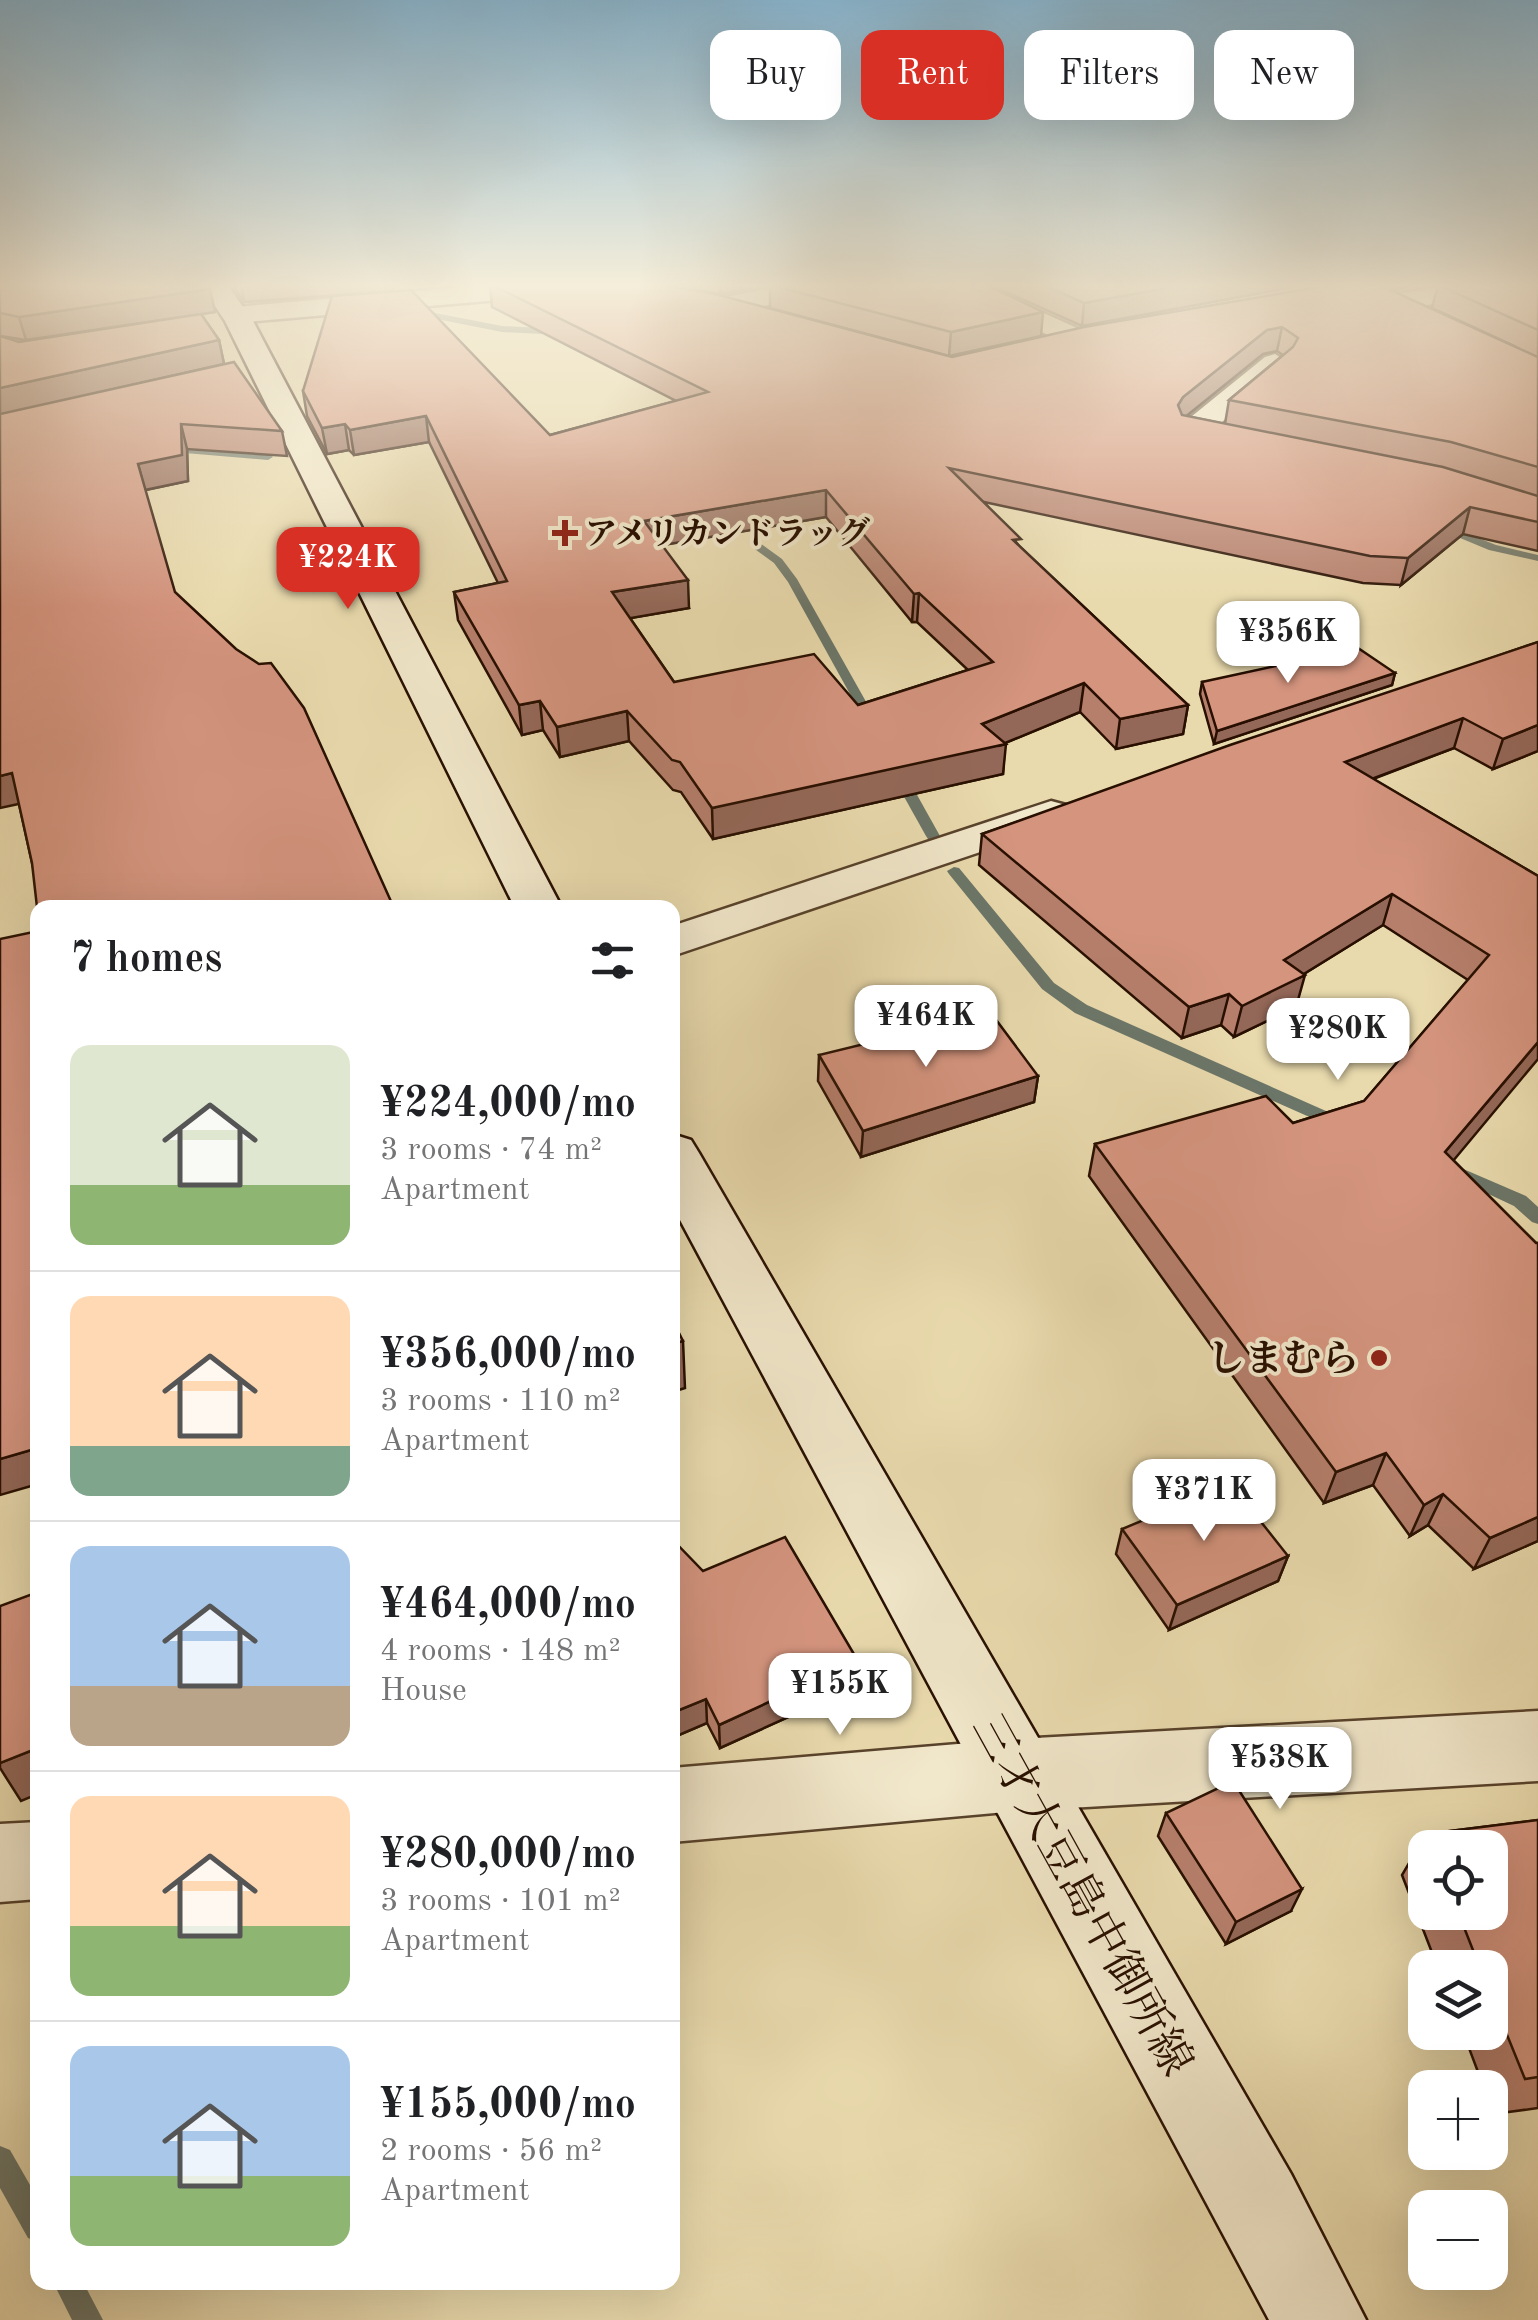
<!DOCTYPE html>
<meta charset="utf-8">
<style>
body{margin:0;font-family:"Old Standard TT","Noto Serif JP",serif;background:#f6f6f6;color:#202124;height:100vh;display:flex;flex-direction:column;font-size:38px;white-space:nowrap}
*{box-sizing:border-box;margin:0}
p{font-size:32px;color:#757577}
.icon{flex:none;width:55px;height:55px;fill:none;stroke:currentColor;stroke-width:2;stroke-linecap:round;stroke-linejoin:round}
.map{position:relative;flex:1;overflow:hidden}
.sheet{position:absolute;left:30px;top:900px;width:650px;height:1390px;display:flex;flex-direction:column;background:#fff;border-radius:20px;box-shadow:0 10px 40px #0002}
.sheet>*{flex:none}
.guide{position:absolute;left:710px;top:30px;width:678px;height:90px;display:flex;gap:20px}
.controls{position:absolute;left:1408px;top:1830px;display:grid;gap:20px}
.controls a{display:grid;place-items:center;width:100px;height:100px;border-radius:20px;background:#fff;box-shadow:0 10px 40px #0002;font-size:50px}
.price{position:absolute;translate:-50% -85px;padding:0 22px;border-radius:20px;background:#fff;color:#222;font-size:32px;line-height:65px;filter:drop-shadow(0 2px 5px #0008)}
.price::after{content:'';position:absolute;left:50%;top:60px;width:30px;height:22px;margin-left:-15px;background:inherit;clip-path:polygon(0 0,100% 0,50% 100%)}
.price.current{background:#d93025;color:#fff}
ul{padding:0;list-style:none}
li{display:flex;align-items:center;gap:30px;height:250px;padding:0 40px}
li+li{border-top:2px solid #e0e0e0}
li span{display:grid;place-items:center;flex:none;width:280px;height:200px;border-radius:20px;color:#555}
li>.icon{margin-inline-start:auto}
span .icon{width:120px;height:120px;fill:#fffc;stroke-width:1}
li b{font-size:42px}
h2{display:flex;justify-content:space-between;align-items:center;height:120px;padding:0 40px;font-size:42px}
.chip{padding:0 35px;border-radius:20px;background:#fff;box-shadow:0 10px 40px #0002;font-size:35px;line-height:90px}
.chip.current{background:#d93025;color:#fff}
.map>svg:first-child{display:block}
</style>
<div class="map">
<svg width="1538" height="2320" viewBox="0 0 1538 2320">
<rect width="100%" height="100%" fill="#e9daad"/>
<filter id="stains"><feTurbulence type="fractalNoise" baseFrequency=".002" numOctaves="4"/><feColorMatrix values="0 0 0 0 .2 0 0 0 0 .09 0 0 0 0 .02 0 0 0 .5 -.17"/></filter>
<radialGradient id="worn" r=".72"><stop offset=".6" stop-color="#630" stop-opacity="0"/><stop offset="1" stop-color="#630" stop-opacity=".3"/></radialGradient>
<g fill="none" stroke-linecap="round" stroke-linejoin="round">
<!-- stream -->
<g fill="#6b7669" fill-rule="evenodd">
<path d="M410 308 502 326 562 329 566 332 562 335 502 332 407 313Z"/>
<path d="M165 446 268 454 273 457 268 460 161 451 160 449Z"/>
<path d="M1440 523 1496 545 1538 555V561L1489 550 1436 528 1435 526Z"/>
<path d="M752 543H760L782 559 797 579 878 723 877 726 872 727 866 723 788 582 774 563 752 547Z"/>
<path d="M900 773 907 777 940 836 938 839H928L926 836 893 777Z"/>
<path d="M954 867 959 868 1054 983 1087 1005 1344 1119 1347 1123 1344 1127H1332L1075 1013 1042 989 949 874 947 871Z"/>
<path d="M1454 1165 1526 1196 1538 1207V1224L1532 1222 1514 1206 1448 1175 1445 1171 1448 1167Z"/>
<path d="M0 2146 10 2150 38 2199V2242L28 2238 0 2188Z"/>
<path d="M53 2282H83L103 2320H72Z"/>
</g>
<defs>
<g id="street">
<path d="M510 283 579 286 566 294 235 323 221 315 235 307Z"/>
<path d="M801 283H856L843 291 720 314 707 306 720 298Z"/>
<path d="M943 283H977L1088 333 1092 339 1088 345H1068Z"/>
<path d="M1461 283H1519L1506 291 1392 311 1379 303 1392 295Z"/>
<path d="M1275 354 1289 363 1285 369 1216 427 1256 435 1261 442 1256 449 1245 451 1181 439 1177 432 1181 425 1265 357Z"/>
<path d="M1051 801 1066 805 1073 814 1066 823 672 956V926Z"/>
<path d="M1538 1711V1781L1017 1811 672 1842V1768L1017 1739Z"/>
<path d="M38 1822V1899L0 1902V1824Z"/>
</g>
<g id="secondary">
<path d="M200 283H226L253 321 562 908H515L225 321Z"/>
<path d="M672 1134 691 1140 699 1153 1291 2174 1366 2320H1269L672 1205Z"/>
</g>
</defs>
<!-- street casing -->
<use href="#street" stroke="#58422b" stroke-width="5"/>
<!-- secondary casing -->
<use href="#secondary" stroke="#280f00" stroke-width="5"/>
<!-- street -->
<use href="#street" fill="#f1e7ca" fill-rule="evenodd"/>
<!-- secondary -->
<use href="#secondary" fill="#f1e7ca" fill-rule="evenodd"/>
</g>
<!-- wall -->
<g fill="#b67f6c" stroke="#280f00" stroke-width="2.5" fill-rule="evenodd">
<path d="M0 283 215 312 201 314 219 340 224 364 282 431 287 456 187 449 188 481 146 490 32 863 19 804V342L26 340 0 336Z"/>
<path d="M231 283H392L393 291 244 302Z"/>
<path d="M655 283H780L1041 336 949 356 770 308V285L720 294Z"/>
<path d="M986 283H1315L1082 326Z"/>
<path d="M1342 283 1516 347 1432 308 1438 285 1538 283V551L1463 534 1401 585 1363 583 984 502 1020 547 1188 705 1183 734 1116 749 1080 712 1005 743 1003 774 713 839 681 792 673 790 629 741 560 757 543 730 522 735 458 620 454 592 498 583 429 442 354 455 349 450 327 454 307 416 303 391 550 435 676 401 492 307 490 284 952 357ZM1277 351 1283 355 1229 400 1225 424 1186 416 1263 354ZM826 517 912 622H917L968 670 858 705 674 682 630 618 689 608 662 545Z"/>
<path d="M1379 283H1438L1395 290Z"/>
<path d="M1538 642V751L1493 769 1454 748 1373 779 1538 876 1453 1160 1536 1243H1538V1541L1474 1569 1428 1525 1410 1536 1373 1485 1324 1503 1089 1176 1095 1144 1293 1123 1364 1101 1468 980 1383 925 1304 974 1296 1007 1234 1037 1221 1025 1182 1038 979 865 982 834Z"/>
<path d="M1395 673 1392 685 1214 744 1200 694 1202 682Z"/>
<path d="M819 1055 1038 1076 1034 1102 861 1157 818 1081Z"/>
<path d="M1122 1529 1288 1556 1278 1581 1169 1630 1116 1554Z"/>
<path d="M703 1571 857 1686 720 1748 707 1723 672 1738Z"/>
<path d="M1166 1813 1291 1911 1226 1944 1158 1836Z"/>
<path d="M1538 1820V2108L1494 2114 1490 2103V2088H1484L1463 2032H1490V1968H1438L1402 1875 1426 1834ZM1425 1848H1490V1912H1425Z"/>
</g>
<!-- shaded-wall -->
<g fill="#946858" stroke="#280f00" stroke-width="2.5">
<path d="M241 283H392L393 291 244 302Z"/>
<path d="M452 283H493L452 286Z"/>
<path d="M720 283H780L720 294Z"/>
<path d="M1194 283H1315L1082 326 1084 303Z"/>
<path d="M1397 283H1438L1395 290Z"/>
<path d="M210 289 215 312 26 340 19 317Z"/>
<path d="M1043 312 1041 336 949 356 951 332Z"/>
<path d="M1282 327 1277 351 1263 354 1179 422 1178 405 1183 397 1267 330Z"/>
<path d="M219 340 224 364 0 415V388Z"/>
<path d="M426 416 429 442 354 455 350 430Z"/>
<path d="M181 424 187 449 188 481 145 490 138 464Z"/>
<path d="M345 424 349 450 327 454 322 428Z"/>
<path d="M826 490V517L646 548 644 521Z"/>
<path d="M1470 507 1463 534 1401 585 1408 558Z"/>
<path d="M688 580 689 608 614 621 612 592Z"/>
<path d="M919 593 917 622H912L914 594Z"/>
<path d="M1395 673 1392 685 1214 744 1217 731Z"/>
<path d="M1084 683 1080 712 998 746 1006 744 1003 774 713 839 712 808 982 724Z"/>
<path d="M540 701 543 730 522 735 519 705Z"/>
<path d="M1188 705 1183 734 1116 749 1120 719Z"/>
<path d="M627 711 629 741 560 757 557 727Z"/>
<path d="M1463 718 1454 748 1337 792 1345 762Z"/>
<path d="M1538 725V751L1493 769 1503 739Z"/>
<path d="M12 773 23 803 0 808V776Z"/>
<path d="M1392 894 1383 925 1294 980 1305 975 1296 1007 1234 1037 1242 1006 1284 960Z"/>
<path d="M1229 994 1221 1025 1182 1038 1189 1007Z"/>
<path d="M1538 1042V1059L1433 1185 1445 1152Z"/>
<path d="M1038 1076 1034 1102 861 1157 863 1131Z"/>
<path d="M683 1341 685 1388 672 1392V1344Z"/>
<path d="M38 1448V1484L0 1495V1459Z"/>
<path d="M1386 1453 1373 1485 1324 1503 1336 1472Z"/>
<path d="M1443 1494 1428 1525 1410 1536 1424 1505Z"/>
<path d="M1538 1517V1541L1474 1569 1490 1538Z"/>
<path d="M1288 1556 1278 1581 1169 1630 1177 1605Z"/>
<path d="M858 1661 857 1686 720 1748 719 1725Z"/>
<path d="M706 1699 707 1723 672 1738V1713Z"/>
<path d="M38 1748V1794L21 1801 0 1768V1763Z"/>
<path d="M1302 1889 1291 1911 1226 1944 1236 1922Z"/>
</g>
<!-- building -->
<g fill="#d4947e" stroke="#280f00" stroke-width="2.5" fill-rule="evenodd">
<path d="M0 283H206L210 289 19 317 0 313Z"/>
<path d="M499 283H652L715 294 952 357 1084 327 1342 283H1375L1538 357V467L1451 442 1229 400 1293 347 1298 338 1282 327 1267 330 1183 397 1178 405 1182 415 1443 467 1538 496V522L1470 507 1408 558 1370 556 949 468 1021 539 1013 540 1188 705 1120 719 1084 683 982 724 1006 744 712 808 680 762 672 760 627 711 557 727 540 701 519 705 454 592 507 581 426 416 350 430 345 424 322 428 303 391 332 296 411 290 550 435 708 392 490 284ZM826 490 914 594 919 593 993 662 858 705 814 654 674 682 612 592 688 580 644 521Z"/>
<path d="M780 283H983L1043 312 951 332 770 285Z"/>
<path d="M1039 283H1194L1084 303Z"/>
<path d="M1448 283H1538V330L1438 285Z"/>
<path d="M201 314 219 340 0 388V336L19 342Z"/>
<path d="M234 362 282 431 181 424 182 455 138 464 175 592 236 649 259 664 271 663 304 708 394 908H38V916L32 863 12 773 0 776V414Z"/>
<path d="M1538 642V725L1503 739 1463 718 1345 762 1538 876V1042L1445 1152 1536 1243H1538V1517L1490 1538 1443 1494 1424 1505 1386 1453 1336 1472 1095 1144 1266 1096 1293 1123 1364 1101 1489 955 1392 894 1284 960 1305 975 1242 1006 1229 994 1189 1007 982 834 1230 745Z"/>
<path d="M1358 648 1395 673 1217 731 1202 682Z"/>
<path d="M38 931V1448L0 1459V939Z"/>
<path d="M991 1013 1038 1076 863 1131 819 1055Z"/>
<path d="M672 1319 683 1341 672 1344Z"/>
<path d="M1231 1484 1288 1556 1177 1605 1122 1529Z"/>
<path d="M785 1537 858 1661 719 1725 706 1699 672 1713V1539L703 1571Z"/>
<path d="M38 1592V1748L0 1763V1606Z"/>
<path d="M1233 1781 1302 1889 1236 1922 1166 1813Z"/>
<path d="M1538 1820V2077L1525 2079 1490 1993V1968H1480L1458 1912H1490V1848H1431L1426 1834Z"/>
</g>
<!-- sky -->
<linearGradient id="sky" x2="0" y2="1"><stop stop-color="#88b6d1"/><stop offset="0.47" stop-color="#f5eeda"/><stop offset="1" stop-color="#f5eeda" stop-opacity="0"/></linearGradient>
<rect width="1538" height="608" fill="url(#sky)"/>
<!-- markers -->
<g fill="#8f2418" stroke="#f1e7ca" stroke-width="4">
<path d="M560 518h10v10h10v10h-10v10h-10v-10h-10v-10h10z"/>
<circle cx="1379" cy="1358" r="10"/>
</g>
<g text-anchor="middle" stroke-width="8" stroke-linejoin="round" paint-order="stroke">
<!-- far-poi labels -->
<g font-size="32" font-weight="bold" fill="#280f00" stroke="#f1e7ca" text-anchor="start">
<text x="585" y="544">アメリカンドラッグ</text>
</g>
<!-- poi labels -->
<g font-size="38" font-weight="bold" fill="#280f00" stroke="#f1e7ca" text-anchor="end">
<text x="1359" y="1371">しまむら</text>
</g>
<!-- near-street labels -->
<g font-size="45" fill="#280f00" stroke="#f1e7ca">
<text transform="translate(1084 1894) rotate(61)" y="16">三才大豆島中御所線</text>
</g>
</g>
<rect width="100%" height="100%" filter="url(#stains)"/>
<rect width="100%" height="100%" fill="url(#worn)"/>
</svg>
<div class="controls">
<a><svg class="icon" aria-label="locate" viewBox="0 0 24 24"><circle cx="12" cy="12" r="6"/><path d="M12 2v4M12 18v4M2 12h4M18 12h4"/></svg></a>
<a><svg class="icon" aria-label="layers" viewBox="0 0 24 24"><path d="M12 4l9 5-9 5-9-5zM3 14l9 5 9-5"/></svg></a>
<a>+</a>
<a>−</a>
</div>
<b class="price current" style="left:348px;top:612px">¥224K</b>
<b class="price" style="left:1288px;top:686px">¥356K</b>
<b class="price" style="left:926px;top:1070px">¥464K</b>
<b class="price" style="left:1338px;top:1083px">¥280K</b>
<b class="price" style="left:1204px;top:1544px">¥371K</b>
<b class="price" style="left:840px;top:1738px">¥155K</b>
<b class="price" style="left:1280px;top:1812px">¥538K</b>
<div class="guide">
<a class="chip">Buy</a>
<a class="chip current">Rent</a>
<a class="chip">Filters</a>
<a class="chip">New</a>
</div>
<section class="sheet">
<h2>7 homes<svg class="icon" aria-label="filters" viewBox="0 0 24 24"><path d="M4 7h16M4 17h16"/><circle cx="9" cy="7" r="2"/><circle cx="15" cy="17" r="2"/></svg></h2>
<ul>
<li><span style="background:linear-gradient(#dfe7d0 70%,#8fb573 0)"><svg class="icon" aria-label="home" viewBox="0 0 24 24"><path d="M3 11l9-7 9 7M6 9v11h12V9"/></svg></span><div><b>¥224,000/mo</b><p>3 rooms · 74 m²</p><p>Apartment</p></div></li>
<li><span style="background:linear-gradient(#ffd9b3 75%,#7fa58c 0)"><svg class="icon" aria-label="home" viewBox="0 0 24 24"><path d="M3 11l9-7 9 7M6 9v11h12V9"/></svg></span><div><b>¥356,000/mo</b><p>3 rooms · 110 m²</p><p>Apartment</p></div></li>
<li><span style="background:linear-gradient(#a9c7e8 70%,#b9a48a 0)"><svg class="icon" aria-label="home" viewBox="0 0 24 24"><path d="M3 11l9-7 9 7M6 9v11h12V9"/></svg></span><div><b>¥464,000/mo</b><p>4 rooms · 148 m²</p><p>House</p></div></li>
<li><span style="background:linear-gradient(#ffd9b3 65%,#8fb573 0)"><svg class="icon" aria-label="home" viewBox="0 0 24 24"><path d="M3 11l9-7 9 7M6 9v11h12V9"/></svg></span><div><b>¥280,000/mo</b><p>3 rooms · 101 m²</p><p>Apartment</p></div></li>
<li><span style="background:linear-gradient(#a9c7e8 65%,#8fb573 0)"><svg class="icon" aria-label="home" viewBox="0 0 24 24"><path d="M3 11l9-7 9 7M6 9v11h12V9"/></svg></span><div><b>¥155,000/mo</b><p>2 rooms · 56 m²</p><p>Apartment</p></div></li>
</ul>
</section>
</div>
